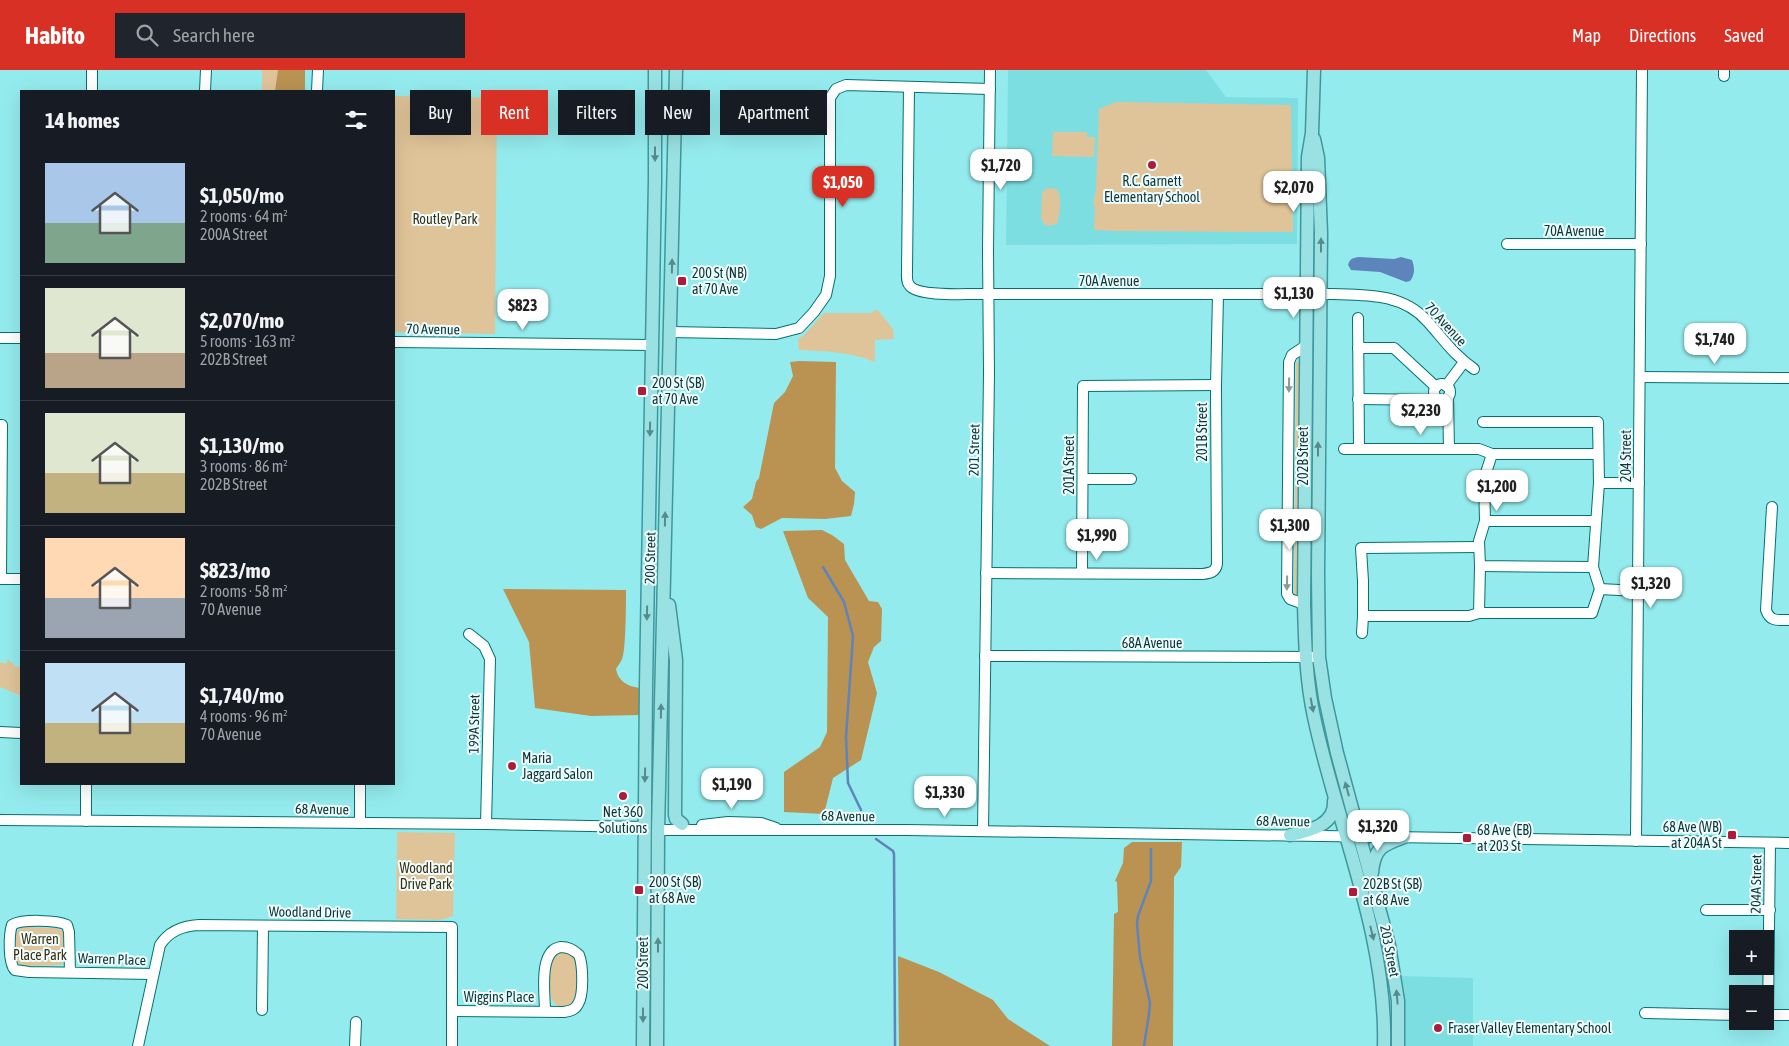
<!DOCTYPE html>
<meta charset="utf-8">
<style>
body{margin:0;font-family:"Asap Condensed",sans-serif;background:#20242c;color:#f1f3f6;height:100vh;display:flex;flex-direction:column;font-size:19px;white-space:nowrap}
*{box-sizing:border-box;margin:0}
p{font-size:16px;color:#9ea1a6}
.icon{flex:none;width:28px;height:28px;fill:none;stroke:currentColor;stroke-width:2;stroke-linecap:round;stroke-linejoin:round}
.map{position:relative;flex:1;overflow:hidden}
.details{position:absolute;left:20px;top:20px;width:375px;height:695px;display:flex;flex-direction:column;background:#171b24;border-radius:0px;box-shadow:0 5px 20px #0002}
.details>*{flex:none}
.top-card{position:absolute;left:410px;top:20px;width:475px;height:45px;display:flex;gap:10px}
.controls{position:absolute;left:1729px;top:860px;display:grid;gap:10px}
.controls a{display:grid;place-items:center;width:45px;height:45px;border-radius:0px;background:#171b24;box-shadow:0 5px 20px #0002;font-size:25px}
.price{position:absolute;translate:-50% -42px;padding:0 11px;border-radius:10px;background:#fff;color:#222;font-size:16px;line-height:32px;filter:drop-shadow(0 1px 2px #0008)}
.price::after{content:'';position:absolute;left:50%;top:30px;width:15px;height:11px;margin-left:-8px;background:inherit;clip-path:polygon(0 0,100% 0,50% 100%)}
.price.active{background:#d93025;color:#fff}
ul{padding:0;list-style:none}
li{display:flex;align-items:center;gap:15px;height:125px;padding:0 25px}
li+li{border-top:1px solid #363941}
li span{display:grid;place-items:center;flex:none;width:140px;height:100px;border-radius:0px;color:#555}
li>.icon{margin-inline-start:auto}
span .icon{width:60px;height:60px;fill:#fffc;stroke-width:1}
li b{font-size:21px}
h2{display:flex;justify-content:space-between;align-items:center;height:60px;padding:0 25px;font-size:21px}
.pill{padding:0 18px;border-radius:0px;background:#171b24;box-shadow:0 5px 20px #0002;font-size:18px;line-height:45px}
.pill.active{background:#d93025;color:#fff}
header{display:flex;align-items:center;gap:30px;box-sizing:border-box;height:70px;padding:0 25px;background:#d93025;color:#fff}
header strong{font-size:24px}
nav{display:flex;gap:28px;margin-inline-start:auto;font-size:18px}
.search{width:350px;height:45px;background:#20242c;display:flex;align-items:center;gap:12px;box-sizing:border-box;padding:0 18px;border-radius:0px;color:#9ea1a6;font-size:19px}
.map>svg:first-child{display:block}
</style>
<header>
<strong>Habito</strong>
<div class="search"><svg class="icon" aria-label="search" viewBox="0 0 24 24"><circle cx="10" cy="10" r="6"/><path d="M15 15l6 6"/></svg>Search here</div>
<nav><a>Map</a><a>Directions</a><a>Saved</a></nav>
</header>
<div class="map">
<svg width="1789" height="976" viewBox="0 0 1789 976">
<rect width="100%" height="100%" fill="#94ebed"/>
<!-- built -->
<g fill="#7cdee1">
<path d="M1008 0H1206L1226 27 1298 28 1297 174 1006 175Z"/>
<path d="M1399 906 1473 908V976H1403Z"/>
</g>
<!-- green -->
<g fill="#e0c499">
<path d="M262 0H278L275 21H262Z"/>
<path d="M394 26 497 28 495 264 394 262Z"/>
<path d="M1116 32 1291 35 1293 162 1117 161 1094 160 1095 136 1093 135 1096 119 1099 39Z"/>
<path d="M1053 62H1087V67H1095L1094 87 1052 86Z"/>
<path d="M1048 118 1057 119C1062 127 1060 145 1057 154L1046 156 1041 149 1042 122Z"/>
<path d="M877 239 893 259 894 269 875 270V292C851 282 825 281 799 280L798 269 804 265 824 243H871Z"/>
<path d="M1296 292H1301L1299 527 1294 525Z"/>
<path d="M8 589 15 596 21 597V626L0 617V592L6 594Z"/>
<path d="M397 762 455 763 453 846 441 850 396 849Z"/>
<path d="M25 857 56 858 63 861 64 890 61 895 22 896 16 891V863L20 858Z"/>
<path d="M562 882C567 882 572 884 575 889 578 895 578 924 574 930 572 934 569 935 564 937 560 936 556 936 553 932 549 927 549 895 552 889 554 885 557 883 562 882Z"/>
</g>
<!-- forest -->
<g fill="#ba9252">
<path d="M278 0H305V21H275Z"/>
<path d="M799 291 836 292 835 398 842 411 855 422 854 434 851 446 825 449 782 448 761 459 756 457 752 445 743 437 752 429 756 412 759 408 774 333 785 322 793 306 790 292Z"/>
<path d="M822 460 832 465 844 474 845 490 869 531 878 532 882 539 881 571 874 577 868 592 877 623 861 690 833 708 824 744 784 742V702L820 677 827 662 828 547 808 528 783 461Z"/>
<path d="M503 519 626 520C626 532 626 581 622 589 621 592 618 595 616 599 618 611 627 616 639 618L640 645 591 646 535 638 529 572Z"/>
<path d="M1132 772H1182L1181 797 1174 807 1173 976H1112L1114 844 1118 842 1117 812 1115 811 1123 793 1124 778Z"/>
<path d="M898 886 939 902 993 930 1008 949 1050 976H899Z"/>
</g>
<!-- water -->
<path fill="#5e84bc" d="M1359 187 1394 189 1401 187 1412 190C1415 198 1415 205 1410 211L1406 212 1380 202 1351 200 1348 195C1350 188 1353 188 1359 187Z"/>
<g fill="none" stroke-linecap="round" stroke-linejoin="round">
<!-- stream -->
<g stroke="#5e84bc" stroke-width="2.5">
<path d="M823 497 844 532 853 566 846 667 848 713 861 740"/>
<path d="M876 769 893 781 894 784 895 976"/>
<path d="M1144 976 1149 944 1150 933 1140 887 1137 854 1138 846 1151 811V779"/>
</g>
<defs>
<g id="minor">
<path d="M1724 6V0"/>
<path d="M909 17 907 201C907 206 906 212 910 216 918 226 960 224 974 224H1331C1366 225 1403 223 1428 252 1445 271 1453 284 1474 299"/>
<path d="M92 21V0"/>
<path d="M205 21 206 0"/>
<path d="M317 21 318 0"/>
<path d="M1507 174H1641"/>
<path d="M1358 248 1359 379"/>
<path d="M670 262 776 264 799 258 814 242 826 225 830 206V28L836 19 846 15 990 19"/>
<path d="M0 268H21"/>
<path d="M394 272 651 275"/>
<path d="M1358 278H1394L1436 317"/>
<path d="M1640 307 1789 308"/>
<circle cx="1442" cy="322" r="8"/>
<path d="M1446 316 1464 292"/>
<path d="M1448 327 1449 379"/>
<path d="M1358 329 1439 330"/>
<path d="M1483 352H1598L1599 413H1639"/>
<path d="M0 355H2L1 509"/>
<path d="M1344 379H1479L1492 384"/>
<path d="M1083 409H1131"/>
<path d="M1599 413 1593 497 1600 519 1638 521"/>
<path d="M1772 437 1766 540C1770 552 1778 550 1789 550"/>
<path d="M1485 451H1596"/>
<path d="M1479 477 1361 478 1363 511V546H1469L1479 543 1480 496"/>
<path d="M1593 497 1480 496 1479 471 1485 451 1484 409 1492 384H1598"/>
<path d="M986 503 1203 504C1210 503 1216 502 1217 494L1216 315 1218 225"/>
<path d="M1082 503 1083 316 1216 315"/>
<path d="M0 509H21"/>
<path d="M1304 534 1290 529 1287 524 1289 292 1292 285 1307 275"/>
<path d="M1479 543H1592L1600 519"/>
<path d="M1362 563 1363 546"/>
<path d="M469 564 484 576 490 589 486 754"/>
<path d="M985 586 1313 587"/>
<path d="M0 662 21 663"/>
<path d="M0 750 486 754 644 757"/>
<path d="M86 751V714"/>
<path d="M360 753V714"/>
<path d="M702 755 728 752 761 753 776 758"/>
<path d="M658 760H907L1789 773"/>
<path d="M983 761 989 303 988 180 990 0"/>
<path d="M1636 771 1642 0"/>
<path d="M1706 840H1770"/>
<path d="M70 902 69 862 67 855C57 850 21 849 12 855 9 864 8 893 15 900L29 902 153 904"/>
<path d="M262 940 263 856"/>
<path d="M453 941 564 942C570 941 575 940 578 934 584 925 583 895 579 885 574 880 568 877 561 877 538 880 545 924 545 941"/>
<path d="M1645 943 1738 945"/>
<path d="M1765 945H1789"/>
<path d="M1768 945 1770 773"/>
<path d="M138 976 160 875C169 861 182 856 199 855L452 857V976"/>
<path d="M355 976 356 952"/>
</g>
<g id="major">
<path d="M1314 0 1312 63 1308 87 1304 534C1305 573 1306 610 1314 647 1337 756 1387 863 1384 976"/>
<path d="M1314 69 1318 88 1321 163 1318 505 1319 587 1325 628 1337 683 1389 875 1398 931V976"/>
<path d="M669 535 676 590 675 745 676 749 682 754"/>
<path d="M1290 765C1309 761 1336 755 1334 731"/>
<path d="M1372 803C1374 778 1382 775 1404 767"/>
<path d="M643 976 646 616 655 110V0"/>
<path d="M657 976 658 760 676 0"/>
</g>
</defs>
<!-- minor casing -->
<use href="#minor" stroke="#037173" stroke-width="12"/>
<!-- major casing -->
<use href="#major" stroke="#3e989a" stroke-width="15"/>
<!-- minor -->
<use href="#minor" stroke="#fff" stroke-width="10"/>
<!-- major -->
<use href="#major" stroke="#9ae1e3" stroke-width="12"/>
</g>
<!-- one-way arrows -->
<defs><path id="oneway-solid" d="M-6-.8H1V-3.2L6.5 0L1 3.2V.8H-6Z" transform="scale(1.25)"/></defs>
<g fill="#558b8d">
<use href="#oneway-solid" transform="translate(655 84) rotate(90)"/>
<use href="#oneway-solid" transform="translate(1321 175) rotate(-90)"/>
<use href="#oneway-solid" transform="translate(672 196) rotate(-89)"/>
<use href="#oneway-solid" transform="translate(650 359) rotate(91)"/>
<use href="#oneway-solid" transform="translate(1318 379) rotate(-90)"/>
<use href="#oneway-solid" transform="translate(665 449) rotate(-89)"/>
<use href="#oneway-solid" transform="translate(647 543) rotate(91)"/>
<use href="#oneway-solid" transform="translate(1312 635) rotate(79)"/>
<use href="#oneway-solid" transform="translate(661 641) rotate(-89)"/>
<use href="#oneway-solid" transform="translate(645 705) rotate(91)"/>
<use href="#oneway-solid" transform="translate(1347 719) rotate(-105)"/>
<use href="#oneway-solid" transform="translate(1372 863) rotate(76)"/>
<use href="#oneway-solid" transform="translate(658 875) rotate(-90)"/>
<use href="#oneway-solid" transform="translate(1397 927) rotate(-95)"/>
<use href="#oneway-solid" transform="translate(643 945) rotate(90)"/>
</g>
<g fill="#889a9b">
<use href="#oneway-solid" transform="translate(1289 315) rotate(91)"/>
<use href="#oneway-solid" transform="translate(1287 513) rotate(91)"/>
</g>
<!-- markers -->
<g fill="#ae1a37" stroke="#eefeff" stroke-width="2">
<circle cx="1152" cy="95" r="5"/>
<rect x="677" y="206" width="10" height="10" rx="2.5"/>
<rect x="637" y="316" width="10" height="10" rx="2.5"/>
<circle cx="512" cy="696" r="5"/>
<circle cx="623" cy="726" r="5"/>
<rect x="1727" y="760" width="10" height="10" rx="2.5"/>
<rect x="1462" y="763" width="10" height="10" rx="2.5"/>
<rect x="634" y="815" width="10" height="10" rx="2.5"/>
<rect x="1348" y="817" width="10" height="10" rx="2.5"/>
<circle cx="1438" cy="958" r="5"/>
</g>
<g text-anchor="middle" stroke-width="4" stroke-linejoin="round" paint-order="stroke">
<!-- poi labels -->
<g font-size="14" fill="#103537" stroke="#eefeff" text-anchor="start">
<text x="1152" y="116" text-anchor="middle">R.C. Garnett<tspan x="1152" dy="16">Elementary School</tspan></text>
<text x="692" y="208">200 St (NB)<tspan x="692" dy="16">at 70 Ave</tspan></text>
<text x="652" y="318">200 St (SB)<tspan x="652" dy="16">at 70 Ave</tspan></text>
<text x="522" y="693">Maria<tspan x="522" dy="16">Jaggard Salon</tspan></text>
<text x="623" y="747" text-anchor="middle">Net 360<tspan x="623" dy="16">Solutions</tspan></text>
<text x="1722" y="762" text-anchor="end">68 Ave (WB)<tspan x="1722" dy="16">at 204A St</tspan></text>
<text x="1477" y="765">68 Ave (EB)<tspan x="1477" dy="16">at 203 St</tspan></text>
<text x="649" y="817">200 St (SB)<tspan x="649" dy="16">at 68 Ave</tspan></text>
<text x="1363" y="819">202B St (SB)<tspan x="1363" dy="16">at 68 Ave</tspan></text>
<text x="1448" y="963">Fraser Valley Elementary School</text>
</g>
<!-- park labels -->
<g font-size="14" fill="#3f2e11" stroke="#eefeff">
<text x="445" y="154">Routley Park</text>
<text x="426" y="803">Woodland<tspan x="426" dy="16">Drive Park</tspan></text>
<text x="40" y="874">Warren<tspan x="40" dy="16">Place Park</tspan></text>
</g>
<!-- street labels -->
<g font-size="14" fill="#103537" stroke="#eefeff">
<text x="1574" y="166">70A Avenue</text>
<text x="1109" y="216">70A Avenue</text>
<text transform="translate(1446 254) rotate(47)" y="5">70 Avenue</text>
<text transform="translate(433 259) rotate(1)" y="5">70 Avenue</text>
<text transform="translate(1202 362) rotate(-90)" y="5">201B Street</text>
<text transform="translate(974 380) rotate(-89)" y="5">201 Street</text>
<text transform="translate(1303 386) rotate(-90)" y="5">202B Street</text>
<text transform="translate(1626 386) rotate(-90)" y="5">204 Street</text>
<text transform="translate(1069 395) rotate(-90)" y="5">201A Street</text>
<text transform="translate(650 488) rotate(-89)" y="5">200 Street</text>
<text x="1152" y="578">68A Avenue</text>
<text transform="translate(474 654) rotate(-89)" y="5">199A Street</text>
<text transform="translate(322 739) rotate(1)" y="5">68 Avenue</text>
<text transform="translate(848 746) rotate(1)" y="5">68 Avenue</text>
<text transform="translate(1283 751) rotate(1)" y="5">68 Avenue</text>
<text transform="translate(1756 814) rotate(-89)" y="5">204A Street</text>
<text transform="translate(310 842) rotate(1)" y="5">Woodland Drive</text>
<text transform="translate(1390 881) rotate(79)" y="5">203 Street</text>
<text transform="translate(112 889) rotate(2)" y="5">Warren Place</text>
<text transform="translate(643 893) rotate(-90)" y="5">200 Street</text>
<text x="499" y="932">Wiggins Place</text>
</g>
</g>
</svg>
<div class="controls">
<a>+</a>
<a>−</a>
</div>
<b class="price" style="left:1001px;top:121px">$1,720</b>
<b class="price active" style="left:843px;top:138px">$1,050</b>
<b class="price" style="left:1294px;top:143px">$2,070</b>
<b class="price" style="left:1294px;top:249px">$1,130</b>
<b class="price" style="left:523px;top:261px">$823</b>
<b class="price" style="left:1715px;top:295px">$1,740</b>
<b class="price" style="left:1421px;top:366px">$2,230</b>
<b class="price" style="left:1497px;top:442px">$1,200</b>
<b class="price" style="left:1290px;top:481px">$1,300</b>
<b class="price" style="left:1097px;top:491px">$1,990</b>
<b class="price" style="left:1651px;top:539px">$1,320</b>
<b class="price" style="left:732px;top:740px">$1,190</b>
<b class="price" style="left:945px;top:748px">$1,330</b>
<b class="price" style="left:1378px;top:782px">$1,320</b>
<div class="top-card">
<a class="pill">Buy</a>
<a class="pill active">Rent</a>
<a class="pill">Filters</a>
<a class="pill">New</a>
<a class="pill">Apartment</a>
</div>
<section class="details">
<h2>14 homes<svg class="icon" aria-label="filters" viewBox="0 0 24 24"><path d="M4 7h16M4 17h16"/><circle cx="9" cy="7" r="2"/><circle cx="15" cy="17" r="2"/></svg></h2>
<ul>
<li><span style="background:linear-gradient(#a9c7e8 60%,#7fa58c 0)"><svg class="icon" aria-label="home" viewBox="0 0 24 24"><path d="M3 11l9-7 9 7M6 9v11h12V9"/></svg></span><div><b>$1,050/mo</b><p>2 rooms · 64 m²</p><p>200A Street</p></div></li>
<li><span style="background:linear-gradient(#dfe7d0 65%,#b9a48a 0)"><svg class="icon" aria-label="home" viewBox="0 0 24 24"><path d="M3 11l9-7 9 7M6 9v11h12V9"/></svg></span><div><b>$2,070/mo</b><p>5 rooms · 163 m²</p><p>202B Street</p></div></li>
<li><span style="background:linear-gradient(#dfe7d0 60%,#c2b280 0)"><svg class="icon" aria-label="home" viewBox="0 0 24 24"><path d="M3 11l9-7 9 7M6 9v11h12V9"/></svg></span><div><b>$1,130/mo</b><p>3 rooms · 86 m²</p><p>202B Street</p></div></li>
<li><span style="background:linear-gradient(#ffd9b3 60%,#9aa5b1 0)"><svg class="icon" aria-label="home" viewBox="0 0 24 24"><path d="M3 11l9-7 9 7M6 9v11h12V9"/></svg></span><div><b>$823/mo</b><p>2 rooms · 58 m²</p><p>70 Avenue</p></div></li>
<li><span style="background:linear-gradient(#bfe0f5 60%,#c2b280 0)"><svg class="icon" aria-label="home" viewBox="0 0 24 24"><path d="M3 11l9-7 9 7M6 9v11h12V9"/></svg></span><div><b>$1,740/mo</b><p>4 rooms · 96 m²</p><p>70 Avenue</p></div></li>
</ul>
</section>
</div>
